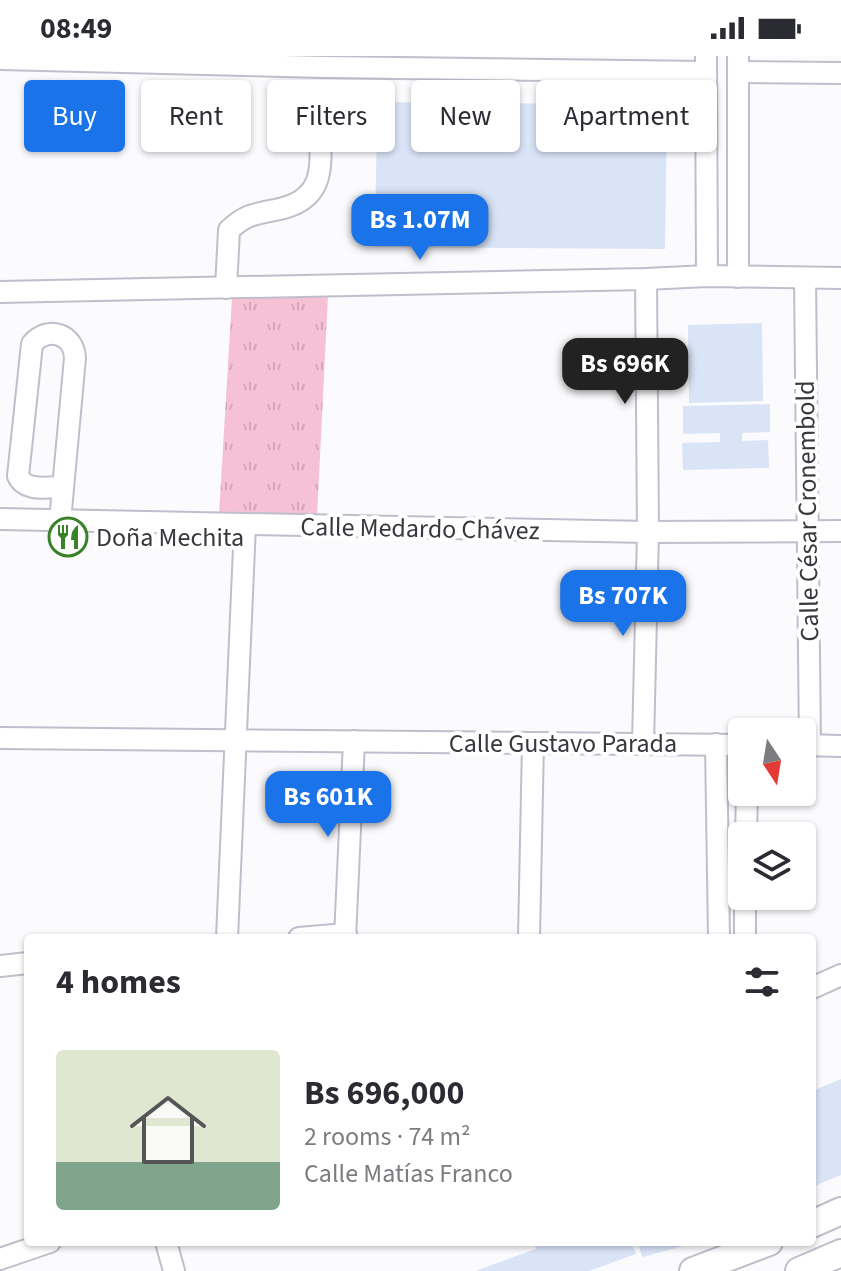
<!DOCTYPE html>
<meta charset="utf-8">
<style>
body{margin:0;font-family:"Source Sans 3",sans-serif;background:#f7f7f7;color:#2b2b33;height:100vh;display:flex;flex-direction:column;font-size:30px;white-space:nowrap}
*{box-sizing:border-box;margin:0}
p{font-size:26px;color:#7c7c81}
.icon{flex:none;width:44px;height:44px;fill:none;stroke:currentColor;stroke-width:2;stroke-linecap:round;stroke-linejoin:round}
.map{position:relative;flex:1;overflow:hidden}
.drawer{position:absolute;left:24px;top:878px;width:792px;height:312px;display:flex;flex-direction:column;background:#fff;border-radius:8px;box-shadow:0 2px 6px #0004}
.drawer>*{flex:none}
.top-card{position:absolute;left:24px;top:24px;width:794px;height:72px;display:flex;gap:16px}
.needle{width:52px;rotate:168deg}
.fabs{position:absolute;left:728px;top:662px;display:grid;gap:16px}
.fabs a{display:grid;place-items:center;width:88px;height:88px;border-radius:8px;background:#fff;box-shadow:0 2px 6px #0004;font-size:40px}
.price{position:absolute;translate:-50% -68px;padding:0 18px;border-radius:16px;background:#1a73e8;color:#fff;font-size:26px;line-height:52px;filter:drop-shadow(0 2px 4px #0008)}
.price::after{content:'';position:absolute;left:50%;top:48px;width:24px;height:18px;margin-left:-12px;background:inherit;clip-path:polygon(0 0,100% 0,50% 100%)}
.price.current{background:#222;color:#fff}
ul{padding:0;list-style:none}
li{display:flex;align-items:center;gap:24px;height:200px;padding:0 32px}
li span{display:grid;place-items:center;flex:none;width:224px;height:160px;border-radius:8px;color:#555}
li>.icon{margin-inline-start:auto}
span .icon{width:96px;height:96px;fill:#fffc;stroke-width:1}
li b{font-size:34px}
h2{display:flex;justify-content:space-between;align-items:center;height:96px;padding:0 32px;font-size:34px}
.pill{padding:0 28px;border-radius:8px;background:#fff;box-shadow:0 2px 6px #0004;font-size:28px;line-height:72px}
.pill.current{background:#1a73e8;color:#fff}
.status{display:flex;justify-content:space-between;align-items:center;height:56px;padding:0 40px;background:#fff;direction:ltr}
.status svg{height:22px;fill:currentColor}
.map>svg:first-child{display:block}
</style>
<div class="status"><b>08:49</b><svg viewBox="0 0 49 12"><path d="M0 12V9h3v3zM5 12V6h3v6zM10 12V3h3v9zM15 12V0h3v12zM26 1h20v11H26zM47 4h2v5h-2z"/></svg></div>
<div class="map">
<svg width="841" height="1215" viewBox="0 0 841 1215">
<defs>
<pattern id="park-tufts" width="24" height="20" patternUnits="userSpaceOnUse" patternTransform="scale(2)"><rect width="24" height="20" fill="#f6c1d4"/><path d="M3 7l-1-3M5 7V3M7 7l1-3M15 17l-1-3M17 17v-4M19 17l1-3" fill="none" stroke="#d4a6b7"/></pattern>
</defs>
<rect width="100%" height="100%" fill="#fbfbfe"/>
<!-- park -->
<path fill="url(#park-tufts)" d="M328 239 317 460 219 458 232 242Z"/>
<!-- building -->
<g fill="#d9e4f7">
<path d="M377 46 667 49 665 193 375 191Z"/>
<path d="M762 267 763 345 689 347 688 269Z"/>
<path d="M770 348V376L742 377V385L768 384 769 412 683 414 682 387 720 386V377L683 378V350Z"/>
<path d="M841 1023V1119L812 1131V1035Z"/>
<path d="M539 1186H631L636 1198 589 1215H475L536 1193 534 1188Z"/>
<path d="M638 1186H695V1187L642 1201Z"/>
</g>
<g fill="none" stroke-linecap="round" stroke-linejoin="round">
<defs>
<g id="minor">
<path d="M706 0 707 220"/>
<path d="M738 0V221"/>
<path d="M0 3 323 11 706 16"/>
<path d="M738 16 841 17"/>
<path d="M805 222 810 689"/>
<path d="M226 232 229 174C245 159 254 158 275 154 331 144 320 104 319 60"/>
<path d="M0 236 646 223 707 220 841 222"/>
<path d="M0 463 648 476 841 475"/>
<path d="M60 465 75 302C74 278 48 269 32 288L18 420C25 436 48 431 63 431"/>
<path d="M0 682 742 689"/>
<path d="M643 688 648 476 646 223"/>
<path d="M716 688 719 882"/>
<path d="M802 689 841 690"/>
<path d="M746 780 747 736"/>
<path d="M227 882 245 469"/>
<path d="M299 882 346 878"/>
<path d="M345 882 354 685"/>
<path d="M529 882 533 687"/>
<path d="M745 882V840"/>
<path d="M0 910 28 907"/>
<path d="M812 932 841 919"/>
<path d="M166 1186 174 1215"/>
<path d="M0 1203 50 1186"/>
</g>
<g id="major">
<path d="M812 1168 841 1155"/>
<path d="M693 1215 769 1186"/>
<path d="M799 1215 841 1197"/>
</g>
</defs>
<!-- minor casing -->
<use href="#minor" stroke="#c0becc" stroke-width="24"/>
<!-- major casing -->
<use href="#major" stroke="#c0becc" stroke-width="30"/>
<!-- minor -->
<use href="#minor" stroke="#fff" stroke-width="20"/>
<!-- major -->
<use href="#major" stroke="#fff" stroke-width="26"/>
</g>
<!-- icons -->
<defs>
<symbol id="restaurant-ring" viewBox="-11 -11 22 22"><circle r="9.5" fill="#fff" stroke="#398228" stroke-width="1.5"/><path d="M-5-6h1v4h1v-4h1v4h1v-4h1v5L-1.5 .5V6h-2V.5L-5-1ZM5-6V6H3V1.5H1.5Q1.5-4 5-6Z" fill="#398228"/></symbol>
</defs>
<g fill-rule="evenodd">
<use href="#restaurant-ring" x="46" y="459" width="44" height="44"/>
</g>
<g text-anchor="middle" stroke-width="8" stroke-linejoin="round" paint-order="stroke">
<!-- street labels -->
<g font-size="26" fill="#38373d" stroke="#fff">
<text transform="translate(807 455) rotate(-91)" y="9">Calle César Cronembold</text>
<text transform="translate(420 472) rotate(1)" y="9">Calle Medardo Chávez</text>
<text x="563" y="696">Calle Gustavo Parada</text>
</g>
<!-- poi labels -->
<g font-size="26" fill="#38373d" stroke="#fff" text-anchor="start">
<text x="96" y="490">Doña Mechita</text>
</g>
</g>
</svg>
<div class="fabs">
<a><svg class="needle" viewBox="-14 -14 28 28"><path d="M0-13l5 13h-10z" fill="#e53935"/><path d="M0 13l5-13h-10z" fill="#7c7c81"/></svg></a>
<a><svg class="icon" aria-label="layers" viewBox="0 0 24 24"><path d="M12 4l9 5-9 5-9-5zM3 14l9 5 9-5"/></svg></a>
</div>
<b class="price" style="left:420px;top:206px">Bs 1.07M</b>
<b class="price current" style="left:625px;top:350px">Bs 696K</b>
<b class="price" style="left:623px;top:582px">Bs 707K</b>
<b class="price" style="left:328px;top:783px">Bs 601K</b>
<div class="top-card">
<a class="pill current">Buy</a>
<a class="pill">Rent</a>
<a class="pill">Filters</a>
<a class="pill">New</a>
<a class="pill">Apartment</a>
</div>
<section class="drawer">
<h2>4 homes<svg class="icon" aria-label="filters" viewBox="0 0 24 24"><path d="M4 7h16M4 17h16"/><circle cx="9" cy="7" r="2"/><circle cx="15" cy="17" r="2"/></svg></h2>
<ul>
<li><span style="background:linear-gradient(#dfe7d0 70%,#7fa58c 0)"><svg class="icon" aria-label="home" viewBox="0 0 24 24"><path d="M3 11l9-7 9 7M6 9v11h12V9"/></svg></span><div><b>Bs 696,000</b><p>2 rooms · 74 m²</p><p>Calle Matías Franco</p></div></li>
</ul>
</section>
</div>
